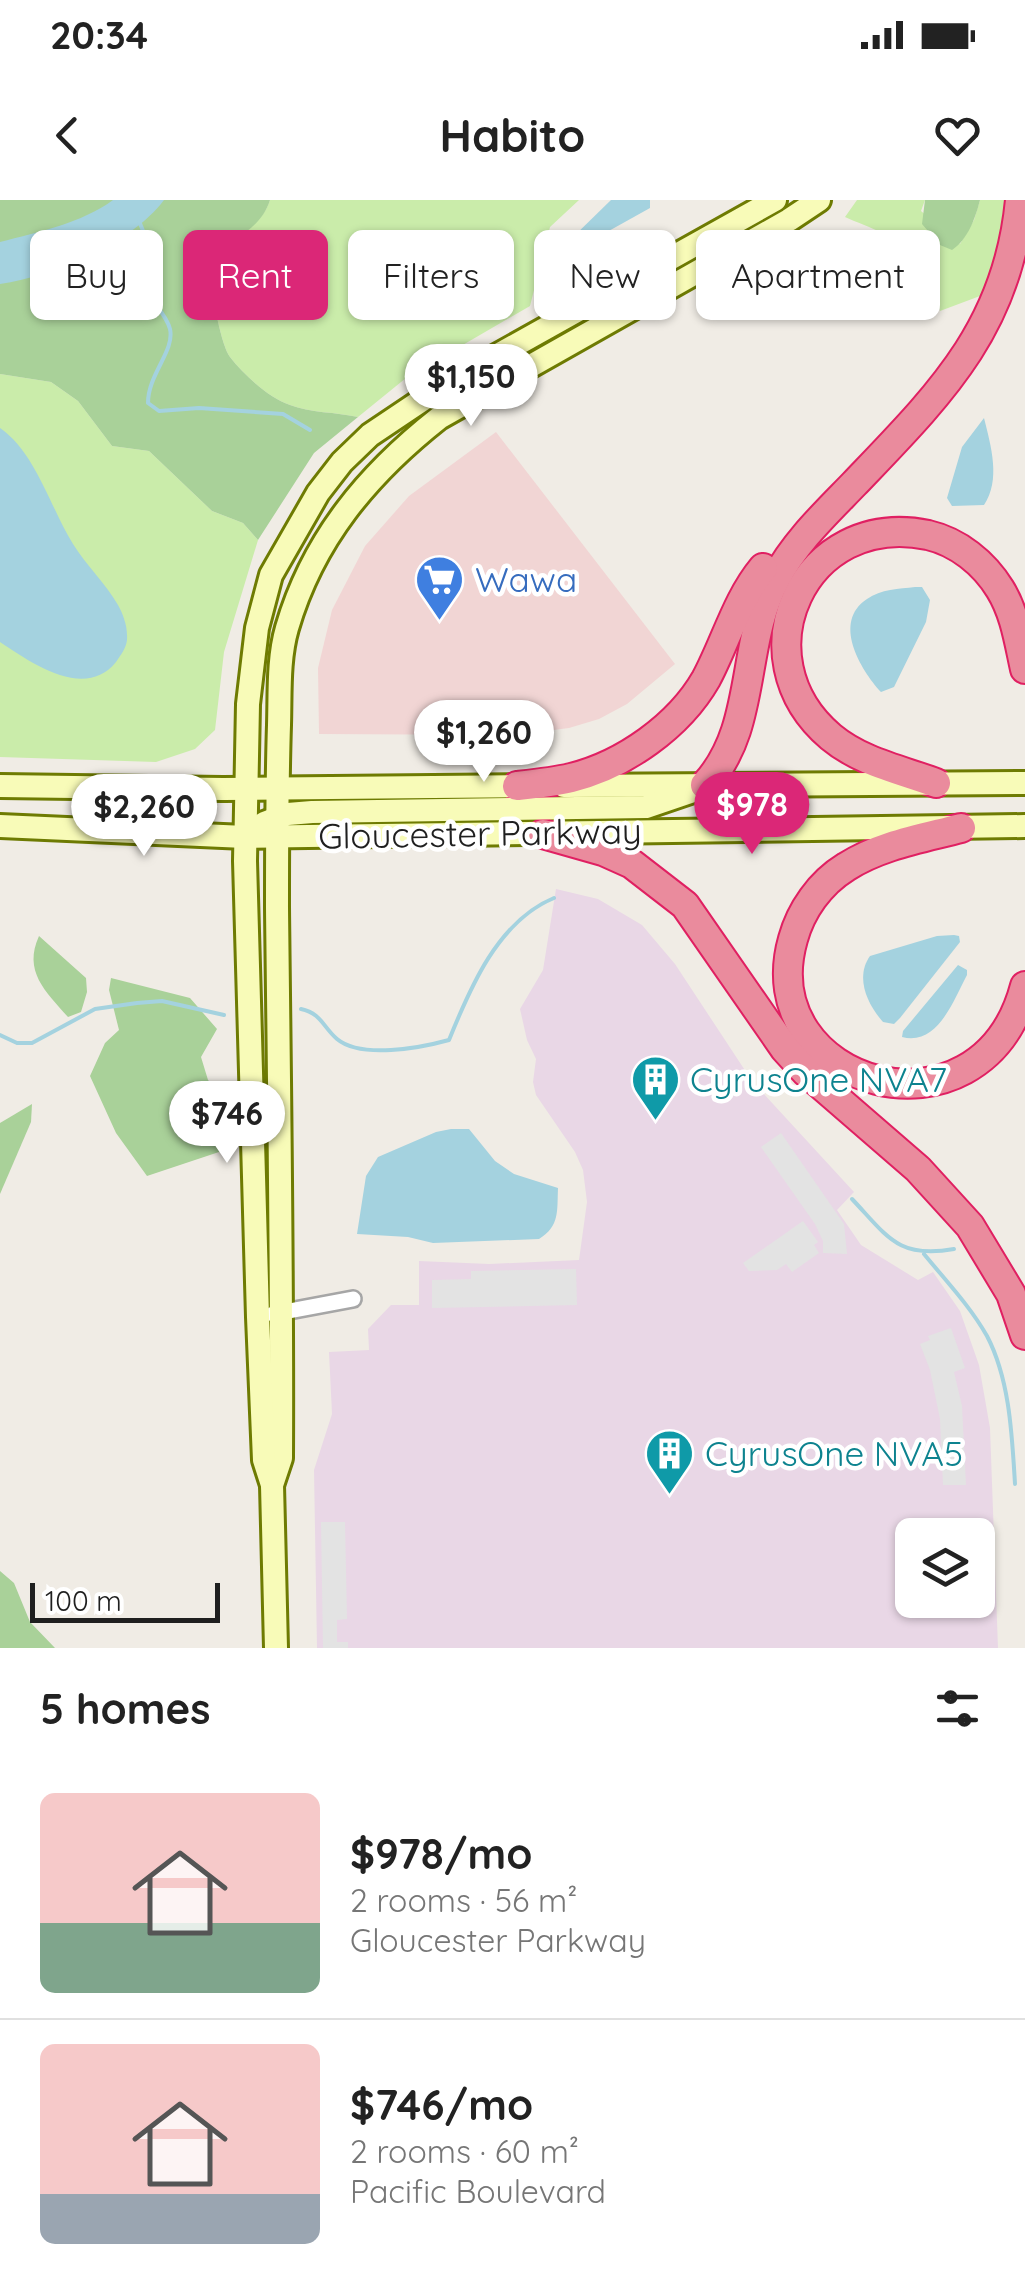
<!DOCTYPE html>
<meta charset="utf-8">
<style>
body{margin:0;font-family:Quicksand,sans-serif;background:#f6f6f6;color:#222;height:100vh;display:flex;flex-direction:column;font-size:38px;white-space:nowrap}
*{box-sizing:border-box;margin:0}
p{font-size:32px;color:#767676}
.icon{flex:none;width:55px;height:55px;fill:none;stroke:currentColor;stroke-width:2;stroke-linecap:round;stroke-linejoin:round}
.map{position:relative;height:1448px;overflow:hidden}
.details{display:flex;flex-direction:column;background:#fff;flex:1}
.details>*{flex:none}
.top-card{position:absolute;left:30px;top:30px;width:965px;height:90px;display:flex;gap:20px}
.buttons{position:absolute;left:895px;top:1318px;display:grid;gap:20px}
.buttons a{display:grid;place-items:center;width:100px;height:100px;border-radius:15px;background:#fff;box-shadow:0 2px 8px #0004;font-size:50px}
.scale{position:absolute;left:30px;bottom:25px;width:190px;box-sizing:border-box;padding-left:10px;border:5px solid #1f1f1f;border-top:0;font-size:28px;line-height:35px;white-space:nowrap;color:#1f1f1f;-webkit-text-stroke:8px #fff;paint-order:stroke}
.price{position:absolute;translate:-50% -85px;padding:0 22px;border-radius:35px;background:#fff;color:#222;font-size:32px;line-height:65px;filter:drop-shadow(0 2px 5px #0008)}
.price::after{content:'';position:absolute;left:50%;top:60px;width:30px;height:22px;margin-left:-15px;background:inherit;clip-path:polygon(0 0,100% 0,50% 100%)}
.price.current{background:#db2777;color:#fff}
ul{padding:0;list-style:none}
li{display:flex;align-items:center;gap:30px;height:250px;padding:0 40px}
li+li{border-top:2px solid #e0e0e0}
li span{display:grid;place-items:center;flex:none;width:280px;height:200px;border-radius:15px;color:#555}
li>.icon{margin-inline-start:auto}
span .icon{width:120px;height:120px;fill:#fffc;stroke-width:1}
li b{font-size:42px}
h2{display:flex;justify-content:space-between;align-items:center;height:120px;padding:0 40px;font-size:42px}
.tag{padding:0 35px;border-radius:15px;background:#fff;box-shadow:0 2px 8px #0004;font-size:35px;line-height:90px}
.tag.current{background:#db2777;color:#fff}
.status{display:flex;justify-content:space-between;align-items:center;height:70px;padding:0 50px;background:#fff;direction:ltr}
.status svg{height:28px;fill:currentColor}
header{display:flex;justify-content:space-between;align-items:center;height:130px;padding:0 40px;background:#fff;font-size:45px;font-weight:700}
.map>svg:first-child{display:block}
</style>
<div class="status"><b>20:34</b><svg viewBox="0 0 49 12"><path d="M0 12V9h3v3zM5 12V6h3v6zM10 12V3h3v9zM15 12V0h3v12zM26 1h20v11H26zM47 4h2v5h-2z"/></svg></div>
<header><svg class="icon" aria-label="back" viewBox="0 0 24 24"><path d="M15 5l-7 7 7 7"/></svg>Habito<svg class="icon" aria-label="heart" viewBox="0 0 24 24"><path d="M12 20l-8-8c-3-5 5-10 8-4 3-6 11-1 8 4z"/></svg></header>
<div class="map">
<svg width="1025" height="1448" viewBox="0 0 1025 1448">
<rect width="100%" height="100%" fill="#f0ece5"/>
<!-- commercial -->
<path fill="#f1d5d4" d="M496 232 675 464 627 504 599 519 569 528 515 535 319 534 318 468 332 410 365 346 409 296Z"/>
<!-- industrial -->
<path fill="#e9d7e6" fill-rule="evenodd" d="M556 689 598 699 642 725 675 764 752 881 854 992 837 1010 861 1045 918 1080 933 1072 960 1111 979 1165 990 1228 998 1448H317L314 1270 332 1214 329 1152 369 1150 368 1129 391 1105H419V1061L489 1064 579 1060 587 1002 583 970 575 952 536 895 533 882 536 859 527 840 520 809 543 770ZM912 1335H978V1400H912Z"/>
<!-- grass -->
<g fill="#caecaa">
<path d="M270 0H579L550 27 530 106 406 178 358 217C336 212 310 213 290 205 269 198 244 175 230 157 221 146 209 84 212 68 220 39 259 34 270 0Z"/>
<path d="M857 0H925L921 11 960 44 974 20 980 0H1008L1004 36 988 93 940 111C938 101 938 88 935 79 921 43 876 31 845 17Z"/>
<path d="M0 174 51 182 78 201 112 246 149 251 212 311 243 323 258 340 224 452 215 530 195 549 156 562 0 557Z"/>
</g>
<!-- forest -->
<g fill="#a9d199">
<path d="M0 0H270C259 36 220 39 212 68 209 84 221 146 230 157 244 175 269 198 290 205 310 213 336 212 358 217L314 253 258 340 243 323 212 311 149 251 112 246 78 201 51 182 0 174Z"/>
<path d="M925 0H980C975 19 968 39 952 50L940 45 922 24Z"/>
<path d="M39 736 86 778 87 792 81 812 68 817C45 791 23 771 39 736Z"/>
<path d="M111 778 190 798 217 829 201 857 208 880 217 890 222 951 147 976 116 933 90 876 105 843 119 830 109 790Z"/>
<path d="M32 904 31 922 0 994V923Z"/>
<path d="M0 1371 14 1383 30 1422 55 1448H0Z"/>
</g>
<!-- parking -->
<g fill="#e3e3e3">
<path d="M781 933 844 1024 847 1054 823 1053V1041L815 1024 761 947Z"/>
<path d="M803 1021 818 1042 814 1045 819 1053 792 1072 786 1064 777 1070 749 1071 743 1063Z"/>
<path d="M576 1069 577 1105 432 1108V1080L471 1079V1071Z"/>
<path d="M951 1128 965 1168 954 1172 962 1206 966 1285H943L940 1219 930 1170 920 1144 930 1140 928 1136Z"/>
<path d="M321 1322H345L347 1419 337 1420V1442H348V1448H323Z"/>
</g>
<!-- water -->
<g fill="#a4d2df">
<path d="M113 0H164C131 44 53 76 0 84V42C38 32 82 23 113 0Z"/>
<path d="M611 0H650V8L580 47 567 49 568 42Z"/>
<path d="M249 34 258 36 261 41 265 92 257 106 243 109 228 101 220 71 229 45Z"/>
<path d="M984 218C991 246 1001 280 984 305L952 306 947 298 962 247Z"/>
<path d="M0 228C36 253 50 307 73 344 86 365 106 384 118 405 123 414 127 425 127 435 128 446 122 453 116 462 85 501 30 462 0 442Z"/>
<path d="M915 387H922L930 400 926 422 894 487 881 492C860 469 832 422 867 399 881 389 899 389 915 387Z"/>
<path d="M954 735 959 736 960 742 900 818 894 824 883 822C867 804 855 777 870 756L937 736Z"/>
<path d="M958 765 967 770V775C953 801 938 846 902 837L903 831Z"/>
<path d="M451 929H469L495 961 514 974 558 988C557 1011 560 1026 539 1039L433 1043 408 1037 357 1034 366 976 378 957 436 932Z"/>
</g>
<g fill="none" stroke-linecap="round" stroke-linejoin="round">
<!-- stream -->
<g stroke="#a4d2df" stroke-width="4">
<path d="M139 21 155 60 146 88C151 103 166 113 170 129 175 151 148 174 148 203L159 211 199 208 283 214 310 230"/>
<path d="M301 809C321 813 323 827 337 839 361 859 420 848 449 840 470 788 498 721 554 698"/>
<path d="M0 835 17 843H32L95 809 137 803 162 801 224 815"/>
<path d="M852 999C888 1037 898 1059 954 1049"/>
<path d="M924 1054C946 1081 970 1106 987 1136 1010 1180 1012 1236 1015 1284"/>
</g>
<defs>
<path id="street" d="M273 1114 353 1099"/>
<g id="secondary">
<path d="M0 586 223 589 532 586"/>
<path d="M564 586 1025 583"/>
<path d="M264 623 288 614 312 612 646 607 693 591"/>
<path d="M0 626 245 637 1025 626"/>
<path d="M272 1285 281 1258C282 1074 279 891 277 707 277 646 277 586 279 525 280 493 278 459 287 428 313 339 368 274 439 218L789 20 819 0"/>
<path d="M276 1448 272 1285 264 1260 258 1117 245 661 248 504 257 428 271 375 318 293 342 262 370 235 446 184 775 0"/>
</g>
<g id="highway">
<path d="M936 583C901 570 861 562 831 537 736 457 804 309 928 335 958 342 984 363 1000 389 1015 413 1019 442 1025 469"/>
<path d="M705 585C758 528 740 444 776 378 795 342 826 313 854 284 938 196 1008 129 1020 0"/>
<path d="M517 586C535 584 554 582 571 578 624 565 679 526 706 479 725 444 737 399 763 368"/>
<path d="M961 628C923 638 880 645 846 667 820 683 801 710 793 739 751 885 981 953 1025 786"/>
<path d="M543 634 603 651 632 664 685 705 785 849 806 872 918 969 970 1026 1011 1094 1025 1135"/>
</g>
</defs>
<!-- street casing -->
<use href="#street" stroke="#a6a6a6" stroke-width="20"/>
<!-- secondary casing -->
<use href="#secondary" stroke="#6e7b02" stroke-width="28"/>
<!-- highway casing -->
<use href="#highway" stroke="#e02062" stroke-width="32"/>
<!-- street -->
<use href="#street" stroke="#fff" stroke-width="15"/>
<!-- secondary -->
<use href="#secondary" stroke="#f8fbb8" stroke-width="22"/>
<!-- highway -->
<use href="#highway" stroke="#ea8b9d" stroke-width="28"/>
</g>
<!-- icons -->
<defs>
<symbol id="supermarket-pin" viewBox="-11 -11 22 30"><path d="M0 17L-7.5 6A9.5 9.5 0 1 1 7.5 6Z" fill="#3f7fe0" stroke="#fff"/><path d="M-6-5.5h2.5l.6 2H6L4.5 2H-2.5L-4.4-4H-6ZM-1.5 3.2a1.3 1.3 0 1 0 .1 0ZM3 3.2a1.3 1.3 0 1 0 .1 0Z" fill="#fff"/></symbol>
<symbol id="building-pin" viewBox="-11 -11 22 30"><path d="M0 17L-7.5 6A9.5 9.5 0 1 1 7.5 6Z" fill="#0f9aa8" stroke="#fff"/><path d="M-4-6H4V6H1V3H-1V6H-4ZM-2.5-4.3h1.7v1.8h-1.7ZM.8-4.3h1.7v1.8H.8ZM-2.5-1h1.7V.8h-1.7ZM.8-1h1.7V.8H.8Z" fill="#fff"/></symbol>
</defs>
<g fill-rule="evenodd">
<use href="#supermarket-pin" x="412" y="352" width="55" height="75"/>
<use href="#building-pin" x="628" y="852" width="55" height="75"/>
<use href="#building-pin" x="642" y="1226" width="55" height="75"/>
</g>
<g text-anchor="middle" stroke-width="9" stroke-linejoin="round" paint-order="stroke">
<!-- shop labels -->
<g font-size="35" fill="#366cbe" stroke="#fff" text-anchor="start">
<text x="475" y="392">Wawa</text>
</g>
<!-- street labels -->
<g font-size="35" fill="#1f1f1f" stroke="#fff">
<text transform="translate(480 634) rotate(-1)" y="12">Gloucester Parkway</text>
</g>
<!-- culture labels -->
<g font-size="35" fill="#0d838f" stroke="#fff" text-anchor="start">
<text x="690" y="892">CyrusOne NVA7</text>
<text x="705" y="1266">CyrusOne NVA5</text>
</g>
</g>
</svg>
<div class="buttons">
<a><svg class="icon" aria-label="layers" viewBox="0 0 24 24"><path d="M12 4l9 5-9 5-9-5zM3 14l9 5 9-5"/></svg></a>
</div>
<div class="scale">100 m</div>
<b class="price" style="left:471px;top:229px">$1,150</b>
<b class="price" style="left:484px;top:585px">$1,260</b>
<b class="price current" style="left:752px;top:657px">$978</b>
<b class="price" style="left:144px;top:659px">$2,260</b>
<b class="price" style="left:227px;top:966px">$746</b>
<div class="top-card">
<a class="tag">Buy</a>
<a class="tag current">Rent</a>
<a class="tag">Filters</a>
<a class="tag">New</a>
<a class="tag">Apartment</a>
</div>
</div>
<section class="details">
<h2>5 homes<svg class="icon" aria-label="filters" viewBox="0 0 24 24"><path d="M4 7h16M4 17h16"/><circle cx="9" cy="7" r="2"/><circle cx="15" cy="17" r="2"/></svg></h2>
<ul>
<li><span style="background:linear-gradient(#f6c9c9 65%,#7fa58c 0)"><svg class="icon" aria-label="home" viewBox="0 0 24 24"><path d="M3 11l9-7 9 7M6 9v11h12V9"/></svg></span><div><b>$978/mo</b><p>2 rooms · 56 m²</p><p>Gloucester Parkway</p></div></li>
<li><span style="background:linear-gradient(#f6c9c9 75%,#9aa5b1 0)"><svg class="icon" aria-label="home" viewBox="0 0 24 24"><path d="M3 11l9-7 9 7M6 9v11h12V9"/></svg></span><div><b>$746/mo</b><p>2 rooms · 60 m²</p><p>Pacific Boulevard</p></div></li>
</ul>
</section>
